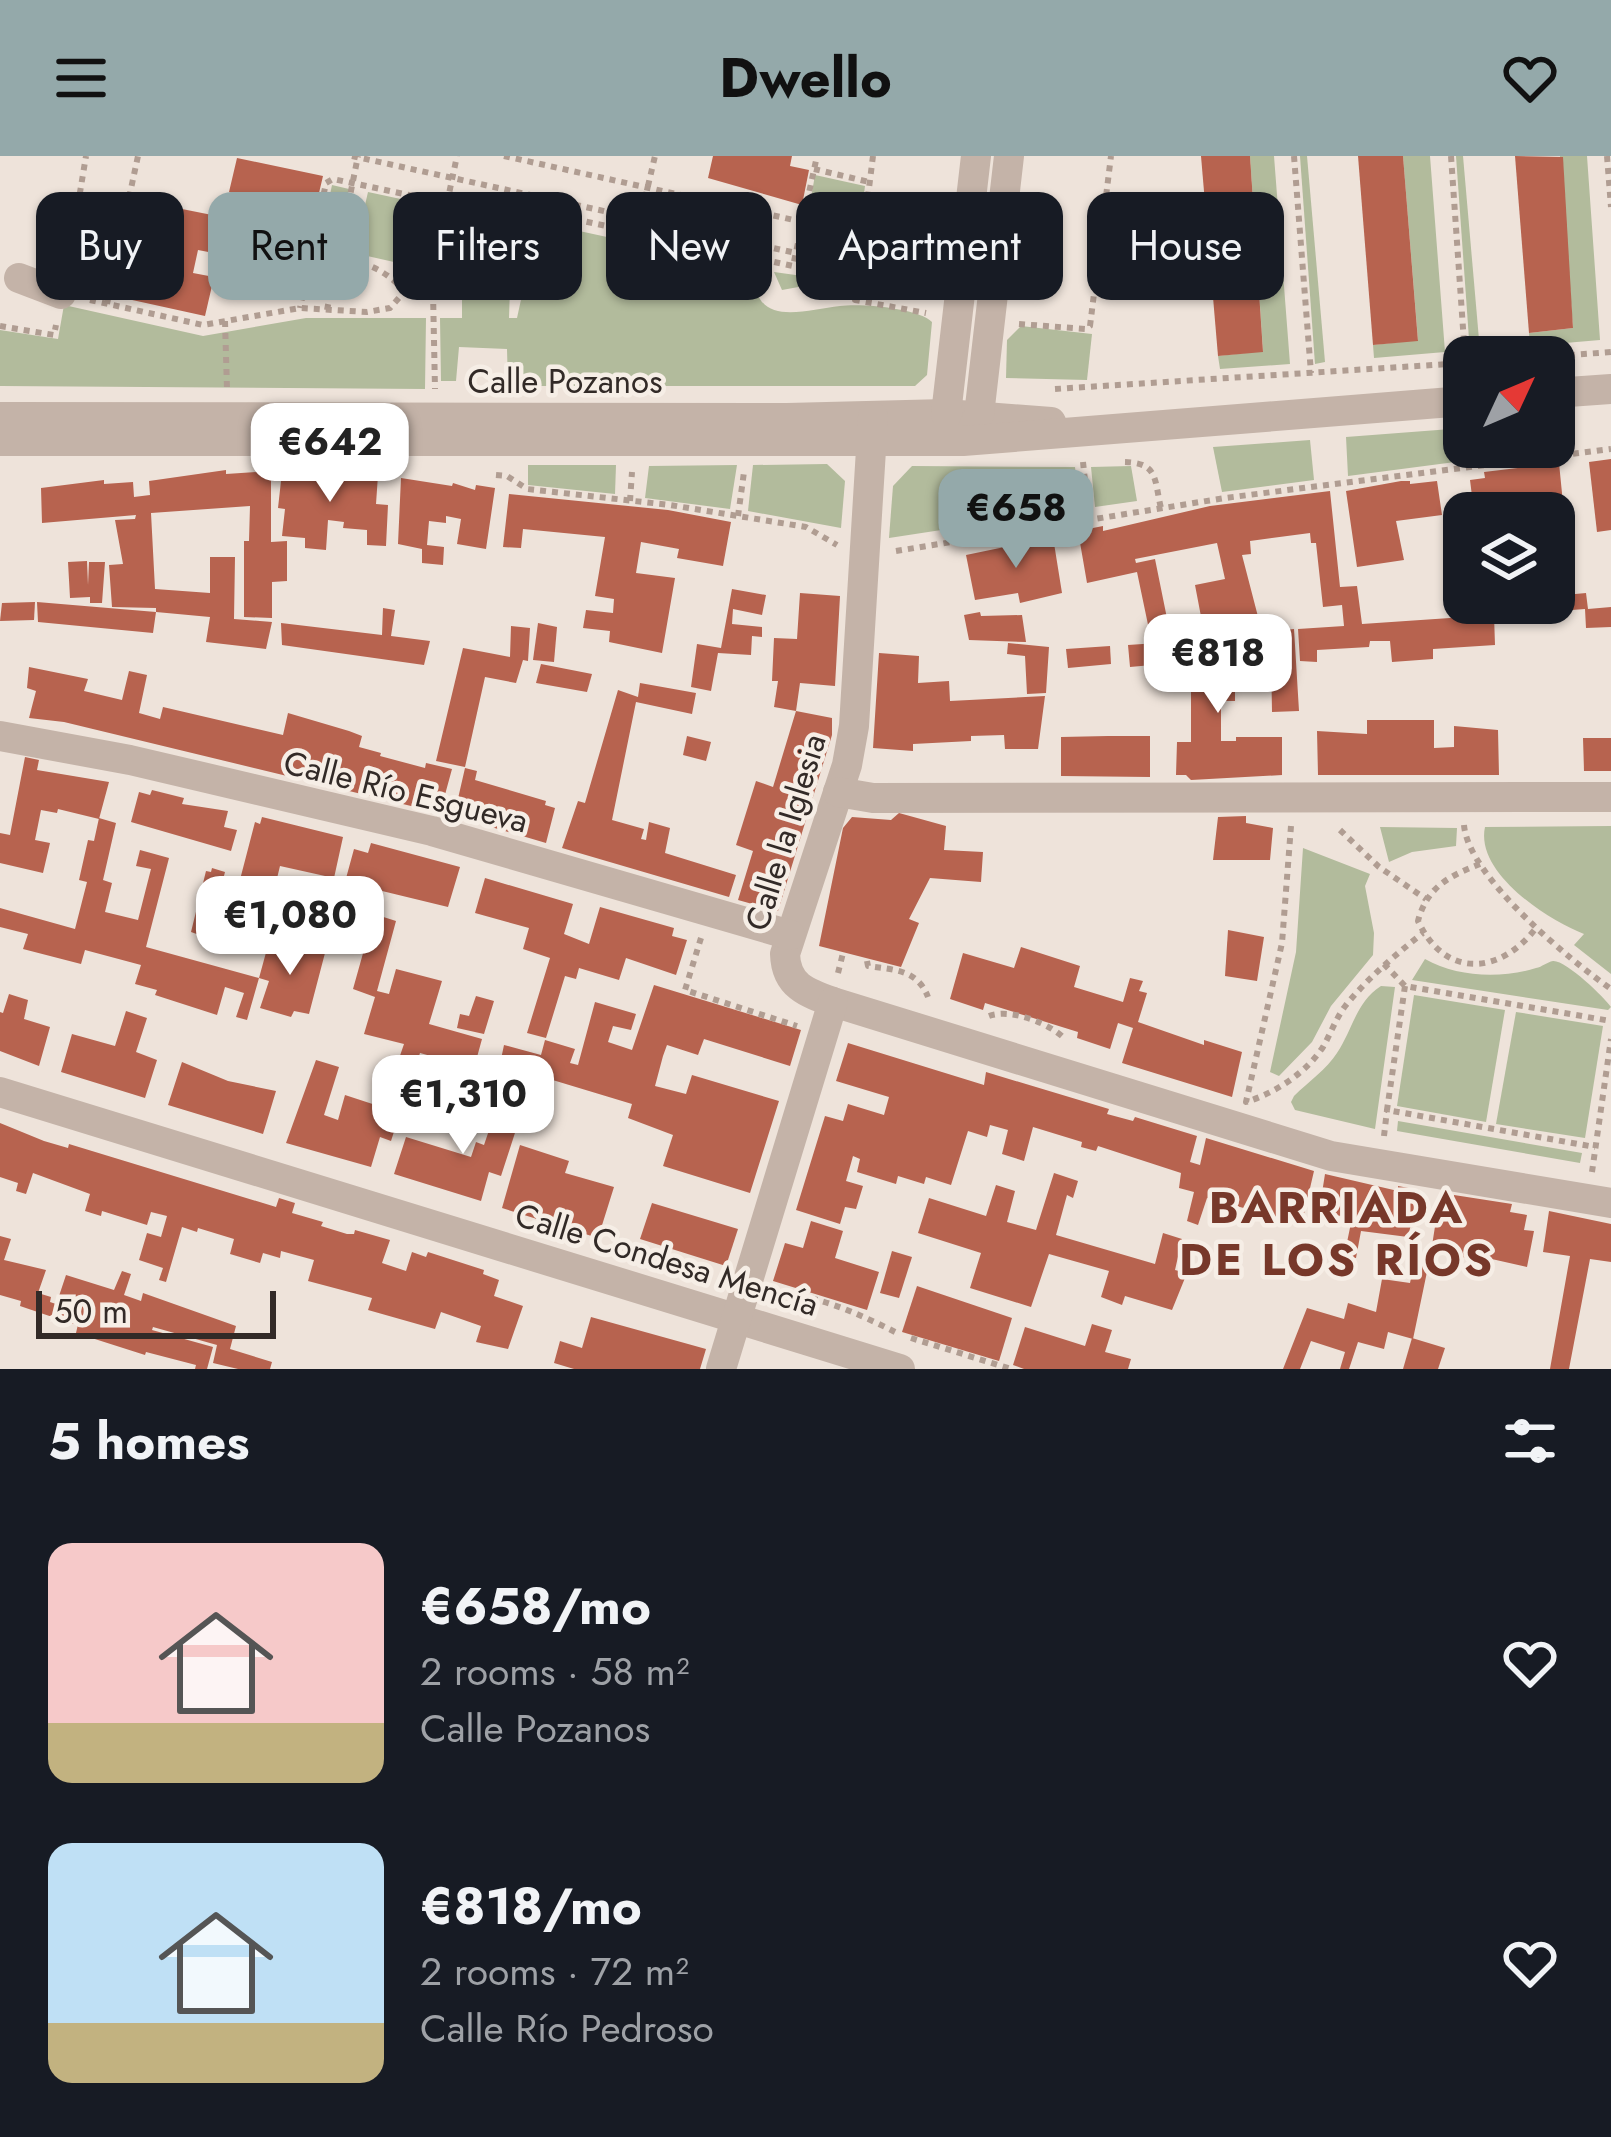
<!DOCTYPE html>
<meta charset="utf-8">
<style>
body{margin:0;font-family:Jost,sans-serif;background:#20242c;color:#f1f3f6;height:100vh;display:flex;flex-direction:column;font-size:45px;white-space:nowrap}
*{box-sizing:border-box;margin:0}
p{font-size:39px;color:#9ea1a6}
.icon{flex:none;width:66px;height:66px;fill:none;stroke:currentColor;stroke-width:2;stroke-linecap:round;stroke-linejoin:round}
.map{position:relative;height:1213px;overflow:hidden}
.side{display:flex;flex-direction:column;background:#171b24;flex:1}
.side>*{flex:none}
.top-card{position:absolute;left:36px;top:36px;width:1539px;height:108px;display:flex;gap:24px}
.needle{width:78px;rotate:46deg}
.controls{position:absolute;left:1443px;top:180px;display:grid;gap:24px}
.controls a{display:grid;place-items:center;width:132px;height:132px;border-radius:24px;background:#171b24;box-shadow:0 3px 9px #0004;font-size:60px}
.scale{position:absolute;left:36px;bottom:30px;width:240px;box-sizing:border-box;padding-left:12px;border:6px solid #322a27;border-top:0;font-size:33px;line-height:42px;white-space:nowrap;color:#322a27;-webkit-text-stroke:9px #f6eee6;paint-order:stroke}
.price{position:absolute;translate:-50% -102px;padding:0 27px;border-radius:24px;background:#fff;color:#222;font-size:39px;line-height:78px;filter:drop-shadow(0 3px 6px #0008)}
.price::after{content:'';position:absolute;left:50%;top:72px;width:36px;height:27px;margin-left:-18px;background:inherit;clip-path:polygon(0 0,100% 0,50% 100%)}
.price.selected{background:#94a9aa;color:#111}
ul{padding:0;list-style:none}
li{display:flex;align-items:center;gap:36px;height:300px;padding:0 48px}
li span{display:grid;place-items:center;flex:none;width:336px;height:240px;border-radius:24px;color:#555}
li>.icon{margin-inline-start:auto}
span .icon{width:144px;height:144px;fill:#fffc;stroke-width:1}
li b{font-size:51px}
h2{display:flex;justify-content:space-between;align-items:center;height:144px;padding:0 48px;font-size:51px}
.tag{padding:0 42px;border-radius:24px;background:#171b24;box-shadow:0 3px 9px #0004;font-size:42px;line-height:108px}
.tag.selected{background:#94a9aa;color:#111}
header{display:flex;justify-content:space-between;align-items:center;height:156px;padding:0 48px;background:#94a9aa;color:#111;font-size:54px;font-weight:700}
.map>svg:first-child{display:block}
</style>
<header><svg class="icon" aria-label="menu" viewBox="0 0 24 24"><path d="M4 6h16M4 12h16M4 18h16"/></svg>Dwello<svg class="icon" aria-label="heart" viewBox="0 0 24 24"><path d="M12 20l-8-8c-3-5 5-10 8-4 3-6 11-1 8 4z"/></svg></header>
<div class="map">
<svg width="1611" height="1213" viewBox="0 0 1611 1213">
<rect width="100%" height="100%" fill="#eee3da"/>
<!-- green -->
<g fill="#b2bb9c">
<path d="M1250 0H1274L1290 208 1220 213 1218 200 1263 195Z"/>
<path d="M1300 0H1307L1325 206 1315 208Z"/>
<path d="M1403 0H1430L1445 196 1374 202 1373 189 1418 184Z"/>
<path d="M1456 0H1463L1480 195 1470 197Z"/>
<path d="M1560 0H1587L1600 184 1530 190 1529 177 1573 172Z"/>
<path d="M815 19 865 30 853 121 782 134 774 116 817 122 831 47 811 42Z"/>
<path d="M332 29 349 33 329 124 313 120Z"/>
<path d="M368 36 480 60 465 122 354 97Z"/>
<path d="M538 66 754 113C752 174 803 154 840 150 860 147 919 152 932 166L927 219 915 230H508L507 193 459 191 456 225H441L440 162H462V132H510L509 162H517Z"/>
<path d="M64 149 203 180 306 162H426L425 233 0 230V174L58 183Z"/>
<path d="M1021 170 1092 178 1087 224 1006 222 1007 184Z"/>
<path d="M1464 272V291H1554V279L1555 293 1348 320 1346 281Z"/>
<path d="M1310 284 1314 324 1222 336 1213 291Z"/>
<path d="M827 308 845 325 841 372 748 355 753 309Z"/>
<path d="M528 309H616L615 338 528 329Z"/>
<path d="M737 309 730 353 645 342 649 310Z"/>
<path d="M912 310 1075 311 1079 347 1072 354 889 382 893 330Z"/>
<path d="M1131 310 1137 345 1095 351 1091 311Z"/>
<path d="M1611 670V818L1574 789 1584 778C1548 764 1475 717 1485 671Z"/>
<path d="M1380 671 1457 672 1456 690 1412 696 1389 706Z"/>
<path d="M1303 692 1370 718 1365 730 1374 777 1373 799 1331 850 1312 886 1279 920 1270 916 1296 796Z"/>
<path d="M1425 803C1457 821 1500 823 1536 812 1542 811 1547 806 1553 805 1566 804 1605 842 1611 851L1608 854 1412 824Z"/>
<path d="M1381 830 1395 831 1375 973 1295 954 1291 946 1294 940C1308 926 1327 913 1337 897 1353 873 1356 846 1381 830Z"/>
<path d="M1414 839 1505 854 1486 966 1397 950Z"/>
<path d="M1516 856 1603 870 1585 982 1496 968Z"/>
<path d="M1398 965 1582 997 1580 1007 1397 975Z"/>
</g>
<!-- building -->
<g fill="#b7634f">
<path d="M713 0H792L790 10 809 14 802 49 708 22Z"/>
<path d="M1201 0H1250L1263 196 1218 200Z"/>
<path d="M1358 0H1403L1418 185 1373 189Z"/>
<path d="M1515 0 1563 1 1573 172 1529 177Z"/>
<path d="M237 2 323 20 315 54 294 49 288 75 310 79 302 114 198 94 193 117 214 121 205 160 114 140 123 104 140 107 145 82 129 79 137 44 237 64 242 39 229 36Z"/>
<path d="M1611 303V374L1597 376 1589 306Z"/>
<path d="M283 307 306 310 305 316 378 319 376 348 388 349 386 390 367 389V374L343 372 344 366 328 364 326 394 305 392V382L282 380 285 353 278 352Z"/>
<path d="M1559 307 1565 367 1554 368V357H1519L1517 351 1474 356 1470 324 1485 322 1484 316Z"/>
<path d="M226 314V318L271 315V386L287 385V425L272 426V462L244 461V385H249L250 350 151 357 155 433 210 437V401H235L234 463 272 466 266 493 206 486 210 461 156 456 153 477 38 466 37 446 156 456V452L112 451 109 409 123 408 115 364 135 363 136 359 42 367 41 332 104 324V328L133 326 134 341 150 339 149 325Z"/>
<path d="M401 322 452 330 453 327 475 334 476 329 495 332 486 393 457 388 461 363 446 360V367L429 365 427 389 444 391 443 409 422 407V393L398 388Z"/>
<path d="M1401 325H1410V328L1437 325 1442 359 1396 365 1404 404 1357 411 1346 335Z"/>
<path d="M1330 335 1340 431 1357 430 1362 468 1494 459 1495 489 1433 493V503L1392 506 1390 485H1370L1369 491 1317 494V506L1300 505 1298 473 1344 470 1342 449 1323 451 1316 387H1311L1310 377 1250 385 1251 398 1242 399 1262 476 1235 478 1233 465 1203 471 1195 429 1225 423 1217 387 1135 403 1136 407 1155 403 1171 482 1151 483 1137 416 1087 427 1078 375 1103 370V375L1210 350Z"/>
<path d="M509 338 668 354 731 366 723 410 677 402 679 393 641 386 636 417 675 422 662 497 609 486 610 475 583 472 586 454 613 457 614 443 595 440 605 381 523 373 521 392 503 391Z"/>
<path d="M1462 369 1464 421 1454 423 1445 372Z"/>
<path d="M1053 381 1062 437 1020 447 1018 437 975 444 966 399Z"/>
<path d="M87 405 88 429 89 406H105L102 447H90V441L70 442 68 406Z"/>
<path d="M732 433 766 439 762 459 733 453 732 468 762 471V481L752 480 751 499 718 497 711 535 691 531 697 488 721 492Z"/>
<path d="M800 437 840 440 835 530 800 527 796 555 774 551 778 525H772L774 482 797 483Z"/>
<path d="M1586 437 1588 453 1611 451V471L1586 472 1585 453 1531 457 1529 447H1554V440Z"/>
<path d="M35 446 34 464 0 465 2 447Z"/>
<path d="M383 452 395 454 391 480 430 485 424 509 282 489 281 467 382 479Z"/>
<path d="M980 456 981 460 1022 459 1026 486 969 484 964 459Z"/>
<path d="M538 467 557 471 554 506 533 504Z"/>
<path d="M511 470 530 472 528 505 523 504 516 527 485 521 465 611 436 605 463 492 510 501Z"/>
<path d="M1294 473 1299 555 1272 556 1271 497H1266L1265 476Z"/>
<path d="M1235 478V545H1221V585H1236V581H1282V619L1191 624 1186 619H1176L1177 586H1191V533H1177V482Z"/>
<path d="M1172 486 1174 507 1130 511 1128 489Z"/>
<path d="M1008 487 1049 491 1046 537 1027 538 1025 500 1007 498Z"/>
<path d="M1110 490 1111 508 1068 512 1066 493Z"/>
<path d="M879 497 919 500 918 527 949 525 950 545 1045 540 1038 593H1005L1004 579 971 580V585L913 588V595L873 592Z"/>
<path d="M541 508 592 518 587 536 536 527Z"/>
<path d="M29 511 88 523 84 535 122 544 129 515 147 519 139 557 160 563 163 551 283 579 288 557 349 575 362 580 359 591 381 597 380 600 425 612 426 607 452 613 440 657 64 566 29 562 36 535 27 532Z"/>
<path d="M640 527 696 537 692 558 636 546 612 664 644 673 641 683 646 684 649 666 670 672 665 697 736 719 729 741 562 692 578 645 585 647 618 534 638 541Z"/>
<path d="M796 555 832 562V579L778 755 738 744 753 695 736 689 756 625 773 631Z"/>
<path d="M1367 564H1434V592L1454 591V570L1498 574 1499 619H1318L1317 575 1367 578Z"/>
<path d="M687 580 711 586 706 605 683 599Z"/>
<path d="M1108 580H1150V621L1061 620V581Z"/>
<path d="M1583 582H1611V615H1584Z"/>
<path d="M25 601 39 604 37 614 109 626 99 663 58 653 57 657 41 654 35 684 50 687 43 717 0 707V677L10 679Z"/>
<path d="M465 612 477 615 475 624 546 645 545 649 555 652 546 687 454 660Z"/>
<path d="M152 634 184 642 182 648 228 655 224 671 237 674 231 695 131 666 139 636 150 639Z"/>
<path d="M899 657 946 670 944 694 983 696 981 726 930 722 909 763 919 767 901 811 819 790 843 672 852 661 891 664Z"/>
<path d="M1246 660V667L1273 672 1270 704H1213L1218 661Z"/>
<path d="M262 661 343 681 334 722 280 710 271 747 236 739 255 666 260 668Z"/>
<path d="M99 662 116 667 103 724 112 727 105 756 138 764 151 713 136 710 140 694 169 702 146 791 259 822 247 864 236 861 244 837 225 831 217 859 155 839 157 834 135 828 141 809 85 794 81 808 23 793 28 778 0 771V752L75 773 87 726 79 724 88 684 94 685Z"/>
<path d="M371 687 460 711 448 751 345 726 354 693 368 697Z"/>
<path d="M212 712 225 716 208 782 191 776 206 715 211 716Z"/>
<path d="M485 722 573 748 564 778 589 788 600 751 674 772 672 780 687 784 676 819 626 802 619 824 579 812 576 823 565 820 546 882 527 877 550 802 523 793 529 772 475 757Z"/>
<path d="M374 758 396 765 377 835 389 838 396 813 442 825 429 868 482 883 474 912 420 897 410 927 392 923 404 888 364 878 375 841 353 833Z"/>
<path d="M1228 774 1264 781 1257 825 1225 820Z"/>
<path d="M270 782 325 797 309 858 294 855 291 861 260 852 269 825 259 822Z"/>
<path d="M1021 791 1080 810 1074 831 1123 846 1130 822 1143 825 1139 835 1147 837 1138 866 1204 889V884L1242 896 1232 941 1122 907 1133 872 1118 867 1110 893 1077 882 1078 876 985 847 983 854 950 843 963 797 1014 812Z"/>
<path d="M654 829 801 874 790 910 704 883 698 899 667 889 663 900 655 930 686 938 692 919 779 945 750 1037 663 1010 673 979 628 962 632 948 500 908 504 889 541 899 545 884 575 893 570 907 578 909 595 846 636 858 631 874 613 870 608 886 632 894Z"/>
<path d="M9 838 28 844 24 863 50 871 39 910 0 895V856L3 857Z"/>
<path d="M476 840 494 845 484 878 457 872 460 858 469 860Z"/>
<path d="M126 855 147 862 136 896 157 904 145 942 61 916 72 878 115 890Z"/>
<path d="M848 887 984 929 986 916 1109 953 1107 958 1133 965 1135 961 1197 980 1190 1006 1200 1009 1206 982 1314 1015 1304 1058 1292 1054 1288 1064 1207 1042 1198 1069 1187 1065 1194 1036 1179 1032 1181 1017 1098 990 1096 995 1081 991 1082 986 1033 971 1024 1005 1002 998 1008 974 990 969 987 981 968 975 951 1029 926 1021 924 1028 898 1020 896 1028 857 1016 860 1003 853 1000 846 1025 863 1030 856 1053 845 1051 840 1068 796 1054 825 960 843 965 848 948 884 959 889 941 836 925Z"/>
<path d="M316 904 339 911 324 959 338 964 345 939 400 957 391 985 380 981 371 1011 286 987Z"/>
<path d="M182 906 228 925 276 935 263 978 168 949Z"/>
<path d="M500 942 524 949 501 1020 489 1016 481 1045 394 1018 406 981 471 1001 476 986 484 989Z"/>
<path d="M0 967 44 985 68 992 69 988 276 1051 279 1042 295 1047 292 1057 323 1066 321 1070 347 1078H354L355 1074 390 1084 382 1107 406 1115 412 1096 426 1101 428 1096 484 1114 483 1118 499 1124 494 1140 523 1150 508 1193 476 1186 481 1170 441 1156 435 1173 368 1154 372 1142 308 1125 314 1104 281 1095 280 1102 263 1097 260 1107 230 1098 234 1083 198 1072 197 1076 182 1071 166 1126 159 1124 163 1112 139 1104 147 1077 161 1081 167 1060 151 1056 147 1069 102 1055 101 1060 85 1055 90 1038 33 1017 26 1038 16 1035 18 1027 0 1021Z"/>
<path d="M520 989 569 1005 565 1017 614 1031 598 1082 502 1052Z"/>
<path d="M1054 1017 1078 1025 1073 1042 1067 1039 1056 1079 1155 1108 1163 1077 1182 1083 1175 1114 1187 1117 1172 1154 1125 1140 1122 1149 1101 1141 1109 1115 1049 1098 1031 1151 970 1132 981 1097 918 1077 929 1042 986 1060 996 1029 1015 1035 1007 1066 1036 1074Z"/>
<path d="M1325 1018 1398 1035V1030L1419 1034 1408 1081 1361 1075 1356 1102 1344 1101 1352 1062 1319 1056Z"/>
<path d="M1454 1039 1512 1048 1510 1056 1527 1059 1524 1074 1534 1075 1527 1111 1474 1099 1473 1103 1431 1096 1439 1045 1454 1047Z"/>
<path d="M652 1047 738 1073 726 1110 640 1083Z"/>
<path d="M1549 1055 1611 1068V1106L1590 1103 1569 1213H1550L1570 1100 1543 1096Z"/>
<path d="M811 1065 843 1075 835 1102 879 1116 867 1154 773 1125 785 1087 803 1092Z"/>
<path d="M0 1080 11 1083 4 1104 46 1114 38 1137 51 1141 50 1146 77 1155 73 1168 20 1150 21 1145 0 1139Z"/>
<path d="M892 1095 912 1101 899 1142 880 1137Z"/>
<path d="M1414 1108 1428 1111 1413 1183 1388 1176 1384 1193 1358 1186 1349 1213H1340L1345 1196 1311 1185 1300 1213H1283L1307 1152 1344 1163 1348 1147 1376 1156 1382 1123 1410 1127Z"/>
<path d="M122 1115 131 1118 124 1139 141 1145 143 1137 236 1170 230 1193 272 1206 270 1213H238L213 1207 217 1189 153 1171 152 1174 213 1191 207 1213H195L196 1209 146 1196 145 1199 76 1177 82 1151 58 1143 66 1119 114 1134Z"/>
<path d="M917 1130 1012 1162 999 1205 902 1176Z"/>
<path d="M591 1161 706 1193 700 1213H574L554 1207 560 1185 582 1192Z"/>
<path d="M1092 1168 1112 1174 1105 1196 1131 1203 1128 1213H1024L1013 1209 1025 1171 1085 1190Z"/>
<path d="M1412 1182 1445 1192 1438 1213H1403Z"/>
</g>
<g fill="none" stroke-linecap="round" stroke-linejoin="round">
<!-- path -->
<g stroke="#b09d92" stroke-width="6" stroke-dasharray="6 6" stroke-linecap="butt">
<path d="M352 0 796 97"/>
<path d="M504 0 803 66"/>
<path d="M873 0 855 144 926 157"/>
<path d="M1294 0 1311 217"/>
<path d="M1451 0 1465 201"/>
<path d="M1607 0 1611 51"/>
<path d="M814 13 869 26"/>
<path d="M447 47 457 0"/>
<path d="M518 62 531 54 541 56 793 110 817 0"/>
<path d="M518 62 523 38"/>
<path d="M124 65 138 0"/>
<path d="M637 77 655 0"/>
<path d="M338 101C367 107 384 113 405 135"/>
<path d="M900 102 934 105"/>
<path d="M68 109 86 0"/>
<path d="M1024 116 1062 121"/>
<path d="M306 121 332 127"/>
<path d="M433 136 435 233"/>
<path d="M90 144 203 169 300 152 367 156 390 152 405 135C439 136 471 126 506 125L518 62 333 23 326 27 300 152"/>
<path d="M107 148 122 76"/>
<path d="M327 154 358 0"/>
<path d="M225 165 227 233"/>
<path d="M1019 168 1086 173 1090 170 1111 0"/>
<path d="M0 170 54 179 56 169"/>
<path d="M1545 201 1611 196"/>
<path d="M1055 233 1464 207"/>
<path d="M1083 306 1089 362"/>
<path d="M1125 306C1159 307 1154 324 1161 352"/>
<path d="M496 319 507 320 527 333 670 349 806 371 837 389"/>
<path d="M630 345 632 316"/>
<path d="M738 360 744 316"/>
<path d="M896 395 1225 342 1611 293"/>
<path d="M1464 669C1468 721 1570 804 1611 833"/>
<path d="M1291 670 1282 787 1246 946C1275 937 1306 917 1323 891 1331 877 1336 862 1346 849 1369 821 1395 799 1423 777"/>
<path d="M1340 674 1379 711 1426 743"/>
<path d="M1480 708C1449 720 1427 731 1418 765 1445 823 1500 819 1536 772"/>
<path d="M701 782 685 834 797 870"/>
<path d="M867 805 868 810C894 814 917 813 928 841"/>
<path d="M1384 808 1405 830 1611 865"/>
<path d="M838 817 843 797"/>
<path d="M1405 830 1387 954 1595 991"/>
<path d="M989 860C1011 852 1049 867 1065 883"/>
<path d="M1384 980 1387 954"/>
<path d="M1592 1016 1611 883"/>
<path d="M776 1137C818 1139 862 1159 899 1178"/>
<path d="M911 1182 1011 1213"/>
</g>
<!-- minor -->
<g stroke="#c4b3a8" stroke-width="30">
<path d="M19 122 61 138"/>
<path d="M1554 237 1611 233"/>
<path d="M0 261 787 262 946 258 1051 266"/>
<path d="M873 261 854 570 847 609 785 798C786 830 807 837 833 846L1331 1000 1611 1047"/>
<path d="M956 276 946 258 976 0"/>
<path d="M971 277 979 259 1009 0"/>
<path d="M0 285H963L1464 245"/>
<path d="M0 580 130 604 432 675 790 779"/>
<path d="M838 636 873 642 1611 641"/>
<path d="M0 936 900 1213"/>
<path d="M721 1213 833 846"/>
</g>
</g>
<g text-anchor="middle" stroke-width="9" stroke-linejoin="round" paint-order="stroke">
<!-- street labels -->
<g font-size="33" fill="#322a27" stroke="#f6eee6">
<text x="565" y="237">Calle Pozanos</text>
<text transform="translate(406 635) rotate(14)" y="12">Calle Río Esgueva</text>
<text transform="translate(785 676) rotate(-73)" y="12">Calle la Iglesia</text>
<text transform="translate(667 1103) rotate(17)" y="12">Calle Condesa Mencía</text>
</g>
<!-- district labels -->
<g font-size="45" font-weight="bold" letter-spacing="3" fill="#77382a" stroke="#f6eee6">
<text x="1337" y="1067">BARRIADA<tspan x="1337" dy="52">DE LOS RÍOS</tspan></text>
</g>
</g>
</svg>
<div class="controls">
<a><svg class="needle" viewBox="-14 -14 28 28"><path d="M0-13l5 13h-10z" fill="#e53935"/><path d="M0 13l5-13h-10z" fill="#9ea1a6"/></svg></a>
<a><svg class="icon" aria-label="layers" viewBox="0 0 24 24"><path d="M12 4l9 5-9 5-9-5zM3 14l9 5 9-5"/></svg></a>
</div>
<div class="scale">50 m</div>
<b class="price" style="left:330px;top:349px">€642</b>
<b class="price selected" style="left:1016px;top:415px">€658</b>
<b class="price" style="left:1218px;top:560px">€818</b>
<b class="price" style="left:290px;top:822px">€1,080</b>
<b class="price" style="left:463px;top:1001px">€1,310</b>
<div class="top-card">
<a class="tag">Buy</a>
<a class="tag selected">Rent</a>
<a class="tag">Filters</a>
<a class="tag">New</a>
<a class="tag">Apartment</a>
<a class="tag">House</a>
</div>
</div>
<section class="side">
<h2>5 homes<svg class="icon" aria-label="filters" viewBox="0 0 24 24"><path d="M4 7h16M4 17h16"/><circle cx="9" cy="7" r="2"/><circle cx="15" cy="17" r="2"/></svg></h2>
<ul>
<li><span style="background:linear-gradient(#f6c9c9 75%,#c2b280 0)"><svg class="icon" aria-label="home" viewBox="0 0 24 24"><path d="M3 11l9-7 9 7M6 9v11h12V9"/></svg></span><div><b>€658/mo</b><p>2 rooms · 58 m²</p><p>Calle Pozanos</p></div><svg class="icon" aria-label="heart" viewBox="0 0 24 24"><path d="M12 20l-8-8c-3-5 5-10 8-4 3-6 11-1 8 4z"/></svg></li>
<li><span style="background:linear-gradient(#bfe0f5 75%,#c2b280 0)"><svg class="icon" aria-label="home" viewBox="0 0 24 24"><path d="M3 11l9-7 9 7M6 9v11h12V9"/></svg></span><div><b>€818/mo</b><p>2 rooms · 72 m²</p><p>Calle Río Pedroso</p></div><svg class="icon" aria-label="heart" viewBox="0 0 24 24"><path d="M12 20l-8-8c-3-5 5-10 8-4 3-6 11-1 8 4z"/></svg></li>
</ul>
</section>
